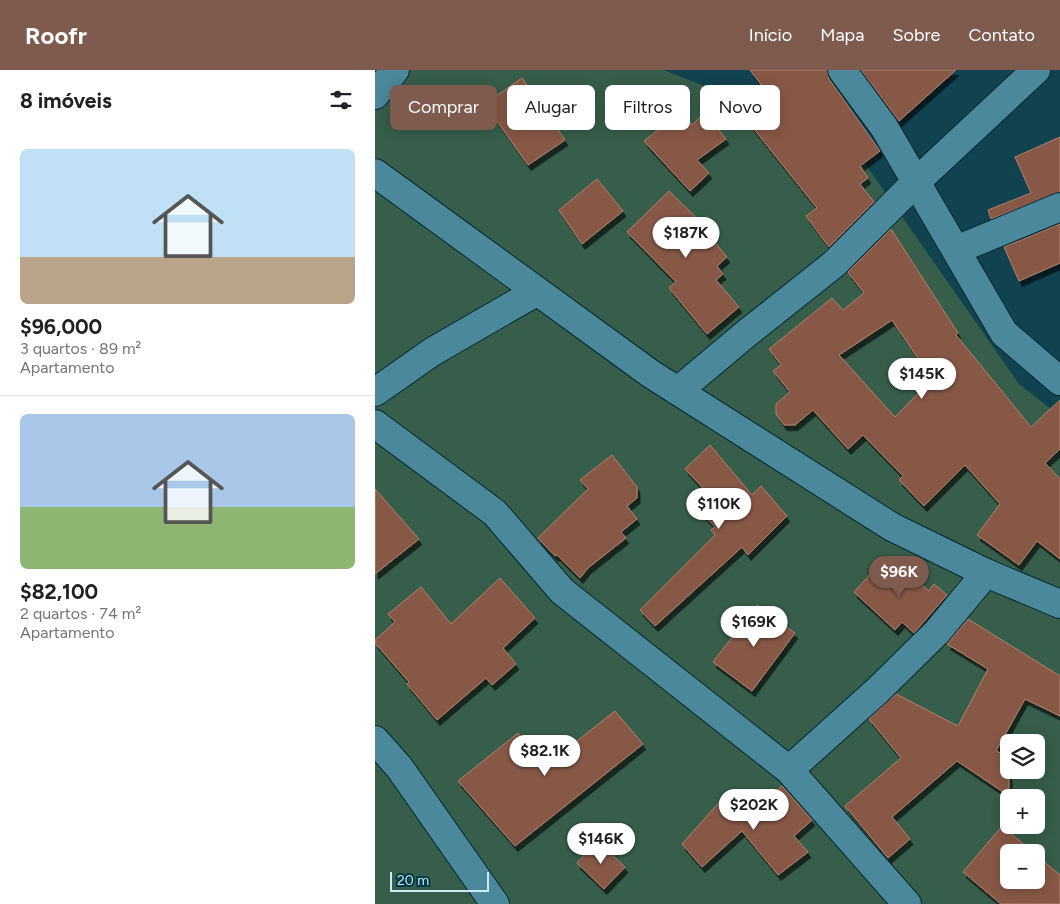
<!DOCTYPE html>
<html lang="pt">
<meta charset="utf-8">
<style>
body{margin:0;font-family:Figtree,sans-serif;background:#f6f6f6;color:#202124;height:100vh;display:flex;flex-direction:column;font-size:19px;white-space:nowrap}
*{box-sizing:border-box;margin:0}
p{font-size:16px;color:#757577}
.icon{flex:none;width:28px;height:28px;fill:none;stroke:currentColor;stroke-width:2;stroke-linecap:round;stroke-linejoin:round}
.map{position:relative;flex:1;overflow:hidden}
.sheet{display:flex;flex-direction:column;background:#fff;width:375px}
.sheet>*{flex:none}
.guide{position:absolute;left:15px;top:15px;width:475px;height:45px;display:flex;gap:10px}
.fabs{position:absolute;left:625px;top:664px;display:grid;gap:10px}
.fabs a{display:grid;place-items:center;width:45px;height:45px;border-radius:8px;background:#fff;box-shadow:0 2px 12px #0003;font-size:25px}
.scale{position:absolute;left:15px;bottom:12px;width:99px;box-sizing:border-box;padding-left:5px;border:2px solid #cceaf5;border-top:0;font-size:14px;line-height:18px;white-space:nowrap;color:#cceaf5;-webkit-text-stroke:4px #033845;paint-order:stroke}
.price{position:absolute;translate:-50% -42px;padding:0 11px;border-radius:18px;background:#fff;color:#222;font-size:16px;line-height:32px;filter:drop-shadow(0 1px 2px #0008)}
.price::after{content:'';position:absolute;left:50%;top:30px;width:15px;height:11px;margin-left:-8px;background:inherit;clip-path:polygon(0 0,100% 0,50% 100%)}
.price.selected{background:#7f5a4e;color:#fff}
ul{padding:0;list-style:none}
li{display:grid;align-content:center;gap:10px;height:265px;padding:0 20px}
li+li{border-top:1px solid #e0e0e0}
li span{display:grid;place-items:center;height:155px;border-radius:8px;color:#555}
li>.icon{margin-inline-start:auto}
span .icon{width:90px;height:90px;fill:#fffc;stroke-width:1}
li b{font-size:21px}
h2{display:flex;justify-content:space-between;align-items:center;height:60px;padding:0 20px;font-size:21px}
.pill{padding:0 18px;border-radius:8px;background:#fff;box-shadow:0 2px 12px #0003;font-size:18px;line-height:45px}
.pill.selected{background:#7f5a4e;color:#fff}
header{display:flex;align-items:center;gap:30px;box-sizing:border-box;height:70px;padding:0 25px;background:#7f5a4e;color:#fff}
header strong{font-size:24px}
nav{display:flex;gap:28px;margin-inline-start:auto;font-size:18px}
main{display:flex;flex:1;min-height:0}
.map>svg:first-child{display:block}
</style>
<header>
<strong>Roofr</strong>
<nav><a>Início</a><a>Mapa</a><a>Sobre</a><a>Contato</a></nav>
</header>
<main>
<section class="sheet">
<h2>8 imóveis<svg class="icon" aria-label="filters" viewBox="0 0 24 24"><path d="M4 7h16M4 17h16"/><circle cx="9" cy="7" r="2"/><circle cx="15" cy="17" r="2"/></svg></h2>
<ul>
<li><span style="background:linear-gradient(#bfe0f5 70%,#b9a48a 0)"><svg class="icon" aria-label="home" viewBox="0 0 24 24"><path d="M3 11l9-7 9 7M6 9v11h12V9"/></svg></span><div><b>$96,000</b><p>3 quartos · 89 m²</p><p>Apartamento</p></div></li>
<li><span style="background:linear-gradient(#a9c7e8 60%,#8fb573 0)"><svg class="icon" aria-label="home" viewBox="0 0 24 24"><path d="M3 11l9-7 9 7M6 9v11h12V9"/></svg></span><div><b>$82,100</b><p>2 quartos · 74 m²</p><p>Apartamento</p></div></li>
</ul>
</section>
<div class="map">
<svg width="685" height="834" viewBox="0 0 685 834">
<defs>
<filter id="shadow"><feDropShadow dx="3" dy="5.5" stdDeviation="0" flood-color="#0009"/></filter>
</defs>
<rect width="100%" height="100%" fill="#114250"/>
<!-- green -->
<path fill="#375e4a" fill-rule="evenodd" d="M0 0H289L477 75 644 314 685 346V834H0ZM634 672H661V700H634ZM634 728H661V755H634ZM634 782H661V810H634Z"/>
<!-- building -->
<g fill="#885847" stroke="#b4806e" fill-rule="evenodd" filter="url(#shadow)">
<path d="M375 0H452L454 9 505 81 485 96 493 108 485 114 499 132 454 177 431 146 442 138 370 48 397 29Z"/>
<path d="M486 0H581L524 51Z"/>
<path d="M147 8 190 70 153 95 110 34Z"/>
<path d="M305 42 317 55 330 42 351 69 322 90 334 103 315 121 269 71Z"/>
<path d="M685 67V122L616 149 613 140 656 123 640 87Z"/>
<path d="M222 109 248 141 207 174 184 140Z"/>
<path d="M294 121 338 164 335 167 352 187 342 196 348 204 341 210 364 237 332 264 294 218 301 212 252 162Z"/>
<path d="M685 154V193L644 211 629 177Z"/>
<path d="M516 159 583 263 581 265 656 357 685 330V379L670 393 685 409V489L662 471 644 495 602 465 625 434 590 395 549 436 524 410 528 406 488 365 473 379 438 340 420 355H409L401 344V334L415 322 398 301 406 295 394 279 457 228 468 240 489 223 473 202ZM517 250 557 309 520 347 464 285Z"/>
<path d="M335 375 377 425 386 416 412 446 373 485 367 477 280 556 265 540 340 465 336 460 340 457 328 444 341 432 310 399Z"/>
<path d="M237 385 262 417V428L252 436 262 449 246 462 251 468 213 498 205 508 182 485 180 486 163 468 213 419 205 410Z"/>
<path d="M0 419 44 469 0 504Z"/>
<path d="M509 489 533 512 537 507 554 521 559 514 572 525 539 563 527 552 520 560 479 522Z"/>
<path d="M125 508 160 548 128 578 141 594 117 615 111 608 62 650 32 614 34 612 0 573V570L20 552 13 544 46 517 76 554Z"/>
<path d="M382 535 420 563 377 621 338 592Z"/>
<path d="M593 549 685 606V646L650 629 621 681 634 687V726L582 691 517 747 535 769 513 788 470 736 526 688 494 649 521 624 583 656 613 599 572 574Z"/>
<path d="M240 641 268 674 140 776 83 711 143 663 169 697Z"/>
<path d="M407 716 437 750 419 766 433 782 403 805 367 761 327 797 307 774 348 728 366 750Z"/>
<path d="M634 748V762L658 782H634V810H661V785L685 805V834H626L588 802Z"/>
<path d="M222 771 250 797 229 819 202 793Z"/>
</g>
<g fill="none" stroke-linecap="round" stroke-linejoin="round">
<defs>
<g id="minor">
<path d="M467 0 509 57 629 263 685 311"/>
<path d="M0 25 20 0"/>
<path d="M0 103 276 304 517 457 611 503 685 534"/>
<path d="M581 180 685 137"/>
<path d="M304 320 372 263 459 194 541 112 661 0"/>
<path d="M0 322 57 282 161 222"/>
<path d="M0 354 120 443 187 521 414 700 532 834"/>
<path d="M0 670 24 697 120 834"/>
<path d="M414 700 502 621 562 562 611 503"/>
</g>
</defs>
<!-- minor casing -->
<use href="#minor" stroke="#052731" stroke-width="30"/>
<!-- minor -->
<use href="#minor" stroke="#4b889b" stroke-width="28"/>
</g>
</svg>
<div class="fabs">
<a><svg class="icon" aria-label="layers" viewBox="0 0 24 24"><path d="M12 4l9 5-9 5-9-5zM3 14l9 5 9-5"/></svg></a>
<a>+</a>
<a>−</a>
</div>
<div class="scale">20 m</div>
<b class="price" style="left:311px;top:189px">$187K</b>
<b class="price" style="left:547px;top:330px">$145K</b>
<b class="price" style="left:344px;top:460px">$110K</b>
<b class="price selected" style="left:524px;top:528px">$96K</b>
<b class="price" style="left:379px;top:578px">$169K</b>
<b class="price" style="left:170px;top:707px">$82.1K</b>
<b class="price" style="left:379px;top:761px">$202K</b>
<b class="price" style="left:226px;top:795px">$146K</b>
<div class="guide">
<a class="pill selected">Comprar</a>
<a class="pill">Alugar</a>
<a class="pill">Filtros</a>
<a class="pill">Novo</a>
</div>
</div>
</main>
